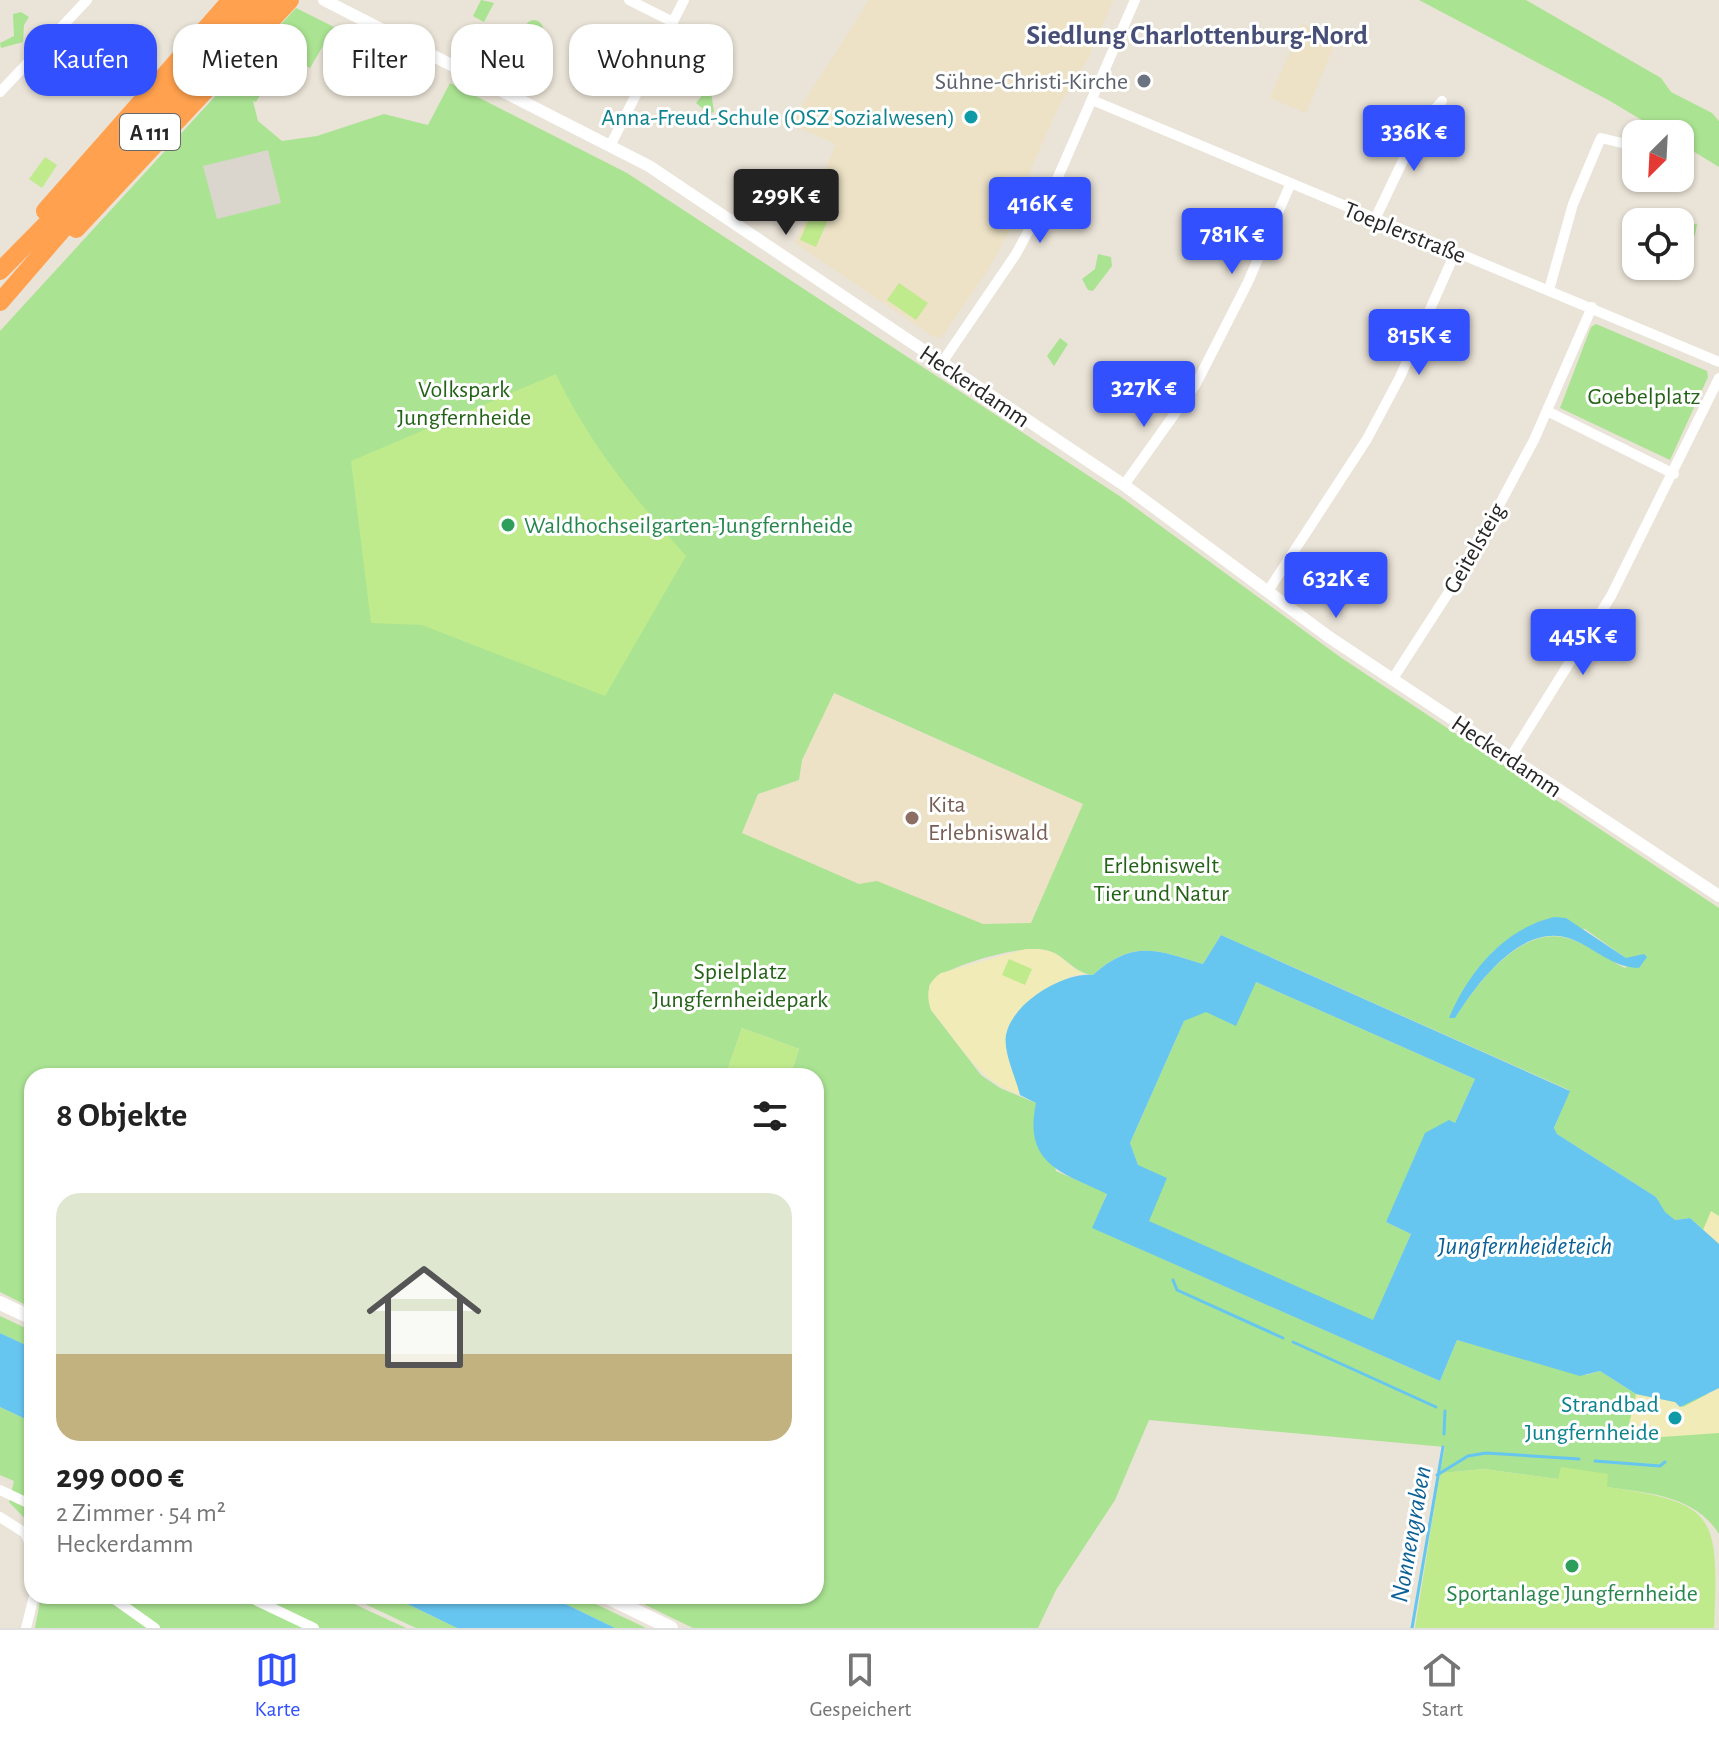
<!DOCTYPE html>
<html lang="de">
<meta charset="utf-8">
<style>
body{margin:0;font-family:"Alegreya Sans",sans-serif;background:#f2f2f2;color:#222;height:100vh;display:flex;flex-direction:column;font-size:30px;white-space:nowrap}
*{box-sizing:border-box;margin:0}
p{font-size:26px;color:#767676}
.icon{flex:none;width:44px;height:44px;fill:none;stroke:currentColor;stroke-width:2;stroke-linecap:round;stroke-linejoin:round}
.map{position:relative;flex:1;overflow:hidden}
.details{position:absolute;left:24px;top:1068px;width:800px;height:536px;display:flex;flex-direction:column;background:#fff;border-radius:24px;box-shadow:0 2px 6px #0004}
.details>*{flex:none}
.hud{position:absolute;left:24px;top:24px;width:800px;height:72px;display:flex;gap:16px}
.needle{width:52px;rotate:204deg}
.tools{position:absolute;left:1622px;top:120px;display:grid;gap:16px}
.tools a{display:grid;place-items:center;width:72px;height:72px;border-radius:16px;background:#fff;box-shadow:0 2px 6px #0004;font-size:40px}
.price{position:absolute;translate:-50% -68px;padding:0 18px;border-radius:8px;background:#3250fd;color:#fff;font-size:26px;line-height:52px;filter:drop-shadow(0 2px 4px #0008)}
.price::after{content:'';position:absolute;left:50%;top:48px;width:24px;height:18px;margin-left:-12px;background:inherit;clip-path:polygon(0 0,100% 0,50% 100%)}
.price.current{background:#222;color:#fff}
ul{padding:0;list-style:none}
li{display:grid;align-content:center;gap:16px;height:424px;padding:0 32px}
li+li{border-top:2px solid #e0e0e0}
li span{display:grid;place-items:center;height:248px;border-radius:24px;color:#555}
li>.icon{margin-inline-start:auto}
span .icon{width:144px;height:144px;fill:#fffc;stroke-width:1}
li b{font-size:34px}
h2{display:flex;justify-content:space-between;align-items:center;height:96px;padding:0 32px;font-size:34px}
.chip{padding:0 28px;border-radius:24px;background:#fff;box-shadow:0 2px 6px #0004;font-size:28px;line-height:72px}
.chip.current{background:#3250fd;color:#fff}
.menu{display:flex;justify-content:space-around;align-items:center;height:112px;border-top:2px solid #e0e0e0;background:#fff;font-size:22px;color:#767676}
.menu a{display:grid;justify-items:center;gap:4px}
.menu .current{color:#3250fd}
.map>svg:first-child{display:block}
</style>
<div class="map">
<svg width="1719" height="1628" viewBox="0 0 1719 1628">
<rect width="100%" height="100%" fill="#eae3d7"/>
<!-- education -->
<g fill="#ede2c6">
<path d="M869 0H1113L1088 59 1059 106 1036 157 1023 190 1024 206 988 270 941 338 932 336 795 243 836 144 790 124Z"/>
<path d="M1302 24 1337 39 1306 113 1270 98Z"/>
<path d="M833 693 1083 804 1031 923 982 924 877 882 859 884 742 833 758 794 799 780 802 760Z"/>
</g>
<!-- green -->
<g fill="#aae392" fill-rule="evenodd">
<path d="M481 0 494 3 484 22 473 16Z"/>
<path d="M1419 0H1526L1661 78 1671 92 1712 113 1719 121V167L1680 143V134H1665L1610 101Z"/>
<path d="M296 8 334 27 310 68 285 53 256 102 253 101 258 121 282 141 317 136 384 114 428 125 450 83 627 173 1121 497 1340 657 1719 908V1244L1690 1218 1675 1220 1664 1212 1656 1197 1557 1134 1554 1129 1569 1090 1221 935 1203 964C1158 950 1132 939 1093 975 1072 973 1066 954 1045 950 1023 944 938 967 929 986L931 1010 981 1075 1000 1088 1036 1103 1056 1171 1107 1193 1093 1228 1440 1381 1457 1340 1586 1375 1600 1371 1636 1394H1709L1719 1388V1534C1695 1495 1647 1493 1606 1487L1607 1474 1558 1479 1484 1469 1443 1473 1439 1478 1445 1447 1149 1420 1115 1500 1056 1590 1038 1628H693L627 1596H816V1076H790L799 1049 742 1028 726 1074 730 1076H32V1308L0 1292V331ZM834 693 1083 804 1031 923 983 924 877 881 859 884 742 833 758 794 799 780 802 760ZM1530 926 1585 929 1626 958H1638L1625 968C1607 959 1589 945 1570 939 1522 923 1477 983 1455 1018L1492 952Z"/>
<path d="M21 12 29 17 24 25 23 42 1 48 0 43 14 36 13 14Z"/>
<circle cx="534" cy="29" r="9"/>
<path d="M710 85 714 112 709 114 696 103Z"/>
<path d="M1687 223 1697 224 1695 235 1680 248V225Z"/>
<path d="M1098 254 1111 257 1112 266 1093 291 1088 290 1082 279 1095 269Z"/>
<path d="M1596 324 1707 371 1708 377 1670 460 1560 408 1591 327Z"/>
<path d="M1060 338 1068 344 1054 366 1047 356Z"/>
<path d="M1256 982 1475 1079 1455 1123 1386 1222 1411 1234 1373 1321 1148 1221 1138 1165 1130 1143 1184 1021Z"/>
<path d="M0 1316 32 1331V1348L0 1333Z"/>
<path d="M0 1407 32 1422V1526L9 1502 14 1481 0 1475Z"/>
<path d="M41 1596H337L406 1628H35Z"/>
<path d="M348 1596H391L457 1628H416Z"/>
<path d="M549 1596H579L646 1628H615Z"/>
</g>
<!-- sand -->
<g fill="#f1ebb8">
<path d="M1026 949C1065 948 1058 962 1085 974L1071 976 1005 1038 1020 1095C977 1080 960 1044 931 1010 926 995 927 982 941 973Z"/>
<path d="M1711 1211 1719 1216V1244L1703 1230Z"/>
<path d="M1719 1388V1433L1662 1437 1628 1429 1636 1394 1675 1402 1683 1407Z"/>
</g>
<!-- pitch -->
<g fill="#bfeb8d">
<path d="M45 157 57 165 42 188 29 179Z"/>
<path d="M811 214 827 222 816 247 800 240Z"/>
<path d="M899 283 928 303 916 320 887 300Z"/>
<path d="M556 374C588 443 636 500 686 556L605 696 422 625 371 623 351 461Z"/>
<path d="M1009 959 1032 969 1025 985 1002 975Z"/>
<path d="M742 1028 799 1049 790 1076 726 1074Z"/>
<path d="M1561 1467 1608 1474 1607 1487C1716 1503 1719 1513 1714 1628H1415L1439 1478 1443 1473 1484 1469 1558 1479Z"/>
</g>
<!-- plaza -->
<path fill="#dad6ce" d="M268 150 281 203 217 219 203 166Z"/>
<!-- water -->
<g fill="#67c6f0" fill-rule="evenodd">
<path d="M1554 917 1566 918 1626 958 1644 954 1647 957 1639 968C1613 968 1595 948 1571 939 1523 921 1477 983 1455 1018H1449C1468 973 1503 929 1554 917Z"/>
<path d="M1221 935 1570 1091 1554 1128 1557 1134 1656 1197 1665 1212 1675 1220 1690 1218 1719 1244V1388L1680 1407 1675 1402 1636 1394 1600 1371 1580 1376 1457 1340 1440 1381 1092 1228 1107 1194C1061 1172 1023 1164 1036 1103L1020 1095C1016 1078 1003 1052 1006 1035 1012 1003 1063 972 1093 975 1133 939 1157 950 1203 964ZM1256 982 1475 1079 1455 1123 1449 1120 1425 1133 1386 1222 1411 1234 1373 1320 1149 1221 1167 1178 1138 1165 1130 1143 1184 1021 1206 1012 1236 1026Z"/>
<path d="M0 1333 32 1348V1422L0 1407Z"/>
<path d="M391 1596H549L615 1628H457Z"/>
</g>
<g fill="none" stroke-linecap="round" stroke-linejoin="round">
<!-- stream -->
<g stroke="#67c6f0" stroke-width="3">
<path d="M1173 1280 1177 1290 1283 1338"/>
<path d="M1293 1342 1436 1407"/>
<path d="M1444 1434 1445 1411"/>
<path d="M1595 1461 1660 1466 1665 1462"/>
<path d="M1437 1475 1468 1456 1486 1453 1579 1459"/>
<path d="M1412 1628 1443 1447"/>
</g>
<!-- minor -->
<g stroke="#fff" stroke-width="10">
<path d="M629 0 673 22"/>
<path d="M0 92 87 0"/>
<path d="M1092 100 1719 362"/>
<path d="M610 146 684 0"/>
<path d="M1375 219 1418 129 1442 101"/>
<path d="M1549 290 1573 204 1597 147 1601 138 1622 143"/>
<path d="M941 364 1016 254 1058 177 1135 0"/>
<path d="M1549 412 1674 474"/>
<path d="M1124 485 1196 384 1248 282 1290 185"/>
<path d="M1268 591 1367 439 1400 377 1455 253"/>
<path d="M1392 680 1472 556 1534 440 1592 307"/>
<path d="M1510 758 1611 596 1719 378"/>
<path d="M0 1490 32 1505"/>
<path d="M0 1517 25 1533 32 1548"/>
<path d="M110 1596 155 1628"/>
<path d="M247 1596 314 1628"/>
<path d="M26 1628 34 1596"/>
</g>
<!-- tertiary -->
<path stroke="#fff" stroke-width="12" d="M324 0 649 166 1124 485 1329 637 1719 896"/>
<!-- secondary -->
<g stroke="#fff" stroke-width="14">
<path d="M0 1303 32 1318"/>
<path d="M605 1596 671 1628"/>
</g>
<!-- motorway -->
<g stroke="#ffa14e" stroke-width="18">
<path d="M45 211 231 0"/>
<path d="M76 229 290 0"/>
<path d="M0 271 71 199 252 0"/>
<path d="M0 302 114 170 271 0"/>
</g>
</g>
<!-- markers -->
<circle fill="#6b7280" stroke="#fff" stroke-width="3" cx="1144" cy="81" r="8"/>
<g fill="#0f9aa8" stroke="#fff" stroke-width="3">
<circle cx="971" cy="117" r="8"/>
<circle cx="1675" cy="1418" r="8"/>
</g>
<g fill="#2e9e5b" stroke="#fff" stroke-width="3">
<circle cx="508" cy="525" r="8"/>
<circle cx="1572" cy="1566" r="8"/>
</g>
<circle fill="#8d6e63" stroke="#fff" stroke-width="3" cx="912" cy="818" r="8"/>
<g text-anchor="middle" stroke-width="6" stroke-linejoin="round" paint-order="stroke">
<!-- shield labels -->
<rect fill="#fff" stroke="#686868" stroke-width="2" x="120" y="114" width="60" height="36" rx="6"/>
<g font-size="22" font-weight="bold" fill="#272727">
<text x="150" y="140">A 111</text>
</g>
<!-- worship labels -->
<g font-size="24" fill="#5b616d" stroke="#fff" text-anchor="end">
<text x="1128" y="89">Sühne-Christi-Kirche</text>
</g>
<!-- culture labels -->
<g font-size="24" fill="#0d838f" stroke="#fff" text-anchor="end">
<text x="955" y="125">Anna-Freud-Schule (OSZ Sozialwesen)</text>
<text x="1659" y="1412">Strandbad<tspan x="1659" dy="28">Jungfernheide</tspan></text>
</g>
<!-- street labels -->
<g font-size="24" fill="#272727" stroke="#fff">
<text transform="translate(1405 232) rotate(22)" y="8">Toeplerstraße</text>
<text transform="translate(975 386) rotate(34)" y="8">Heckerdamm</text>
<text transform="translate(1474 548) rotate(-60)" y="8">Geitelsteig</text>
<text transform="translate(1507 756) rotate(34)" y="8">Heckerdamm</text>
</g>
<!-- park labels -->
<g font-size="24" fill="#246317" stroke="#fff">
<text x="464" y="397">Volkspark<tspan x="464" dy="28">Jungfernheide</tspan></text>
<text x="1644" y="404">Goebelplatz</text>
<text x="1161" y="873">Erlebniswelt<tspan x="1161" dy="28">Tier und Natur</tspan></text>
<text x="740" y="979">Spielplatz<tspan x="740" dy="28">Jungfernheidepark</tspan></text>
</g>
<!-- leisure labels -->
<g font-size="24" fill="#27864d" stroke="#fff" text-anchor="start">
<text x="524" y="533">Waldhochseilgarten-Jungfernheide</text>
<text x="1572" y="1601" text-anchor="middle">Sportanlage Jungfernheide</text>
</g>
<!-- education labels -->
<g font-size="24" fill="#785e54" stroke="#fff" text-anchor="start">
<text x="928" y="812">Kita<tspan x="928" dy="28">Erlebniswald</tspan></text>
</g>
<!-- water labels -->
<g font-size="26" font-style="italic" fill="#0b6197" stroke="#fff">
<text x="1525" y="1254">Jungfernheideteich</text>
<text transform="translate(1410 1534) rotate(-80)" y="9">Nonnengraben</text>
</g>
<!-- quarter labels -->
<g font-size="28" font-weight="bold" fill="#474e77" stroke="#fff">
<text x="1197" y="44">Siedlung Charlottenburg-Nord</text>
</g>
</g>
</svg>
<div class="tools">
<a><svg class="needle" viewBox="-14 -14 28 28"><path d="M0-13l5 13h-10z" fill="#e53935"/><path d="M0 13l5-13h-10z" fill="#767676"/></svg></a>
<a><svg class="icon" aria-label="locate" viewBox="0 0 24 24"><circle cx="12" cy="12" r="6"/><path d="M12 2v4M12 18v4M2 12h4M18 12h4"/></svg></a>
</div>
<b class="price" style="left:1414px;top:173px">336K €</b>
<b class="price current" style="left:786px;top:237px">299K €</b>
<b class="price" style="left:1040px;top:245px">416K €</b>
<b class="price" style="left:1232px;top:276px">781K €</b>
<b class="price" style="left:1419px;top:377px">815K €</b>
<b class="price" style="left:1144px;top:429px">327K €</b>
<b class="price" style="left:1336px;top:620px">632K €</b>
<b class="price" style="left:1583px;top:677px">445K €</b>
<div class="hud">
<a class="chip current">Kaufen</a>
<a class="chip">Mieten</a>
<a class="chip">Filter</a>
<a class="chip">Neu</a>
<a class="chip">Wohnung</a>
</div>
<section class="details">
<h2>8 Objekte<svg class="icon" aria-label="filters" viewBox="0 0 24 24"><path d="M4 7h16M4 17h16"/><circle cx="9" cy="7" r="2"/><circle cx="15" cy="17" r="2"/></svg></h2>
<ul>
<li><span style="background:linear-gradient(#dfe7d0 65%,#c2b280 0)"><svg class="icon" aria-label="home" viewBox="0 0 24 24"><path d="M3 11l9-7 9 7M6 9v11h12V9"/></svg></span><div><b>299 000 €</b><p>2 Zimmer · 54 m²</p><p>Heckerdamm</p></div></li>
</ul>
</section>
</div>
<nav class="menu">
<a class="current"><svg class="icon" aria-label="map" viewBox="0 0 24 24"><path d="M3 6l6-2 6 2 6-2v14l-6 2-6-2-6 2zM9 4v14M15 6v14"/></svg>Karte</a>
<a><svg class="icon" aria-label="saved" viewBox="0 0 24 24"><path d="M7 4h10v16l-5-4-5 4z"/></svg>Gespeichert</a>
<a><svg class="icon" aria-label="home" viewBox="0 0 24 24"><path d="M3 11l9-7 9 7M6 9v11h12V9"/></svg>Start</a>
</nav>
